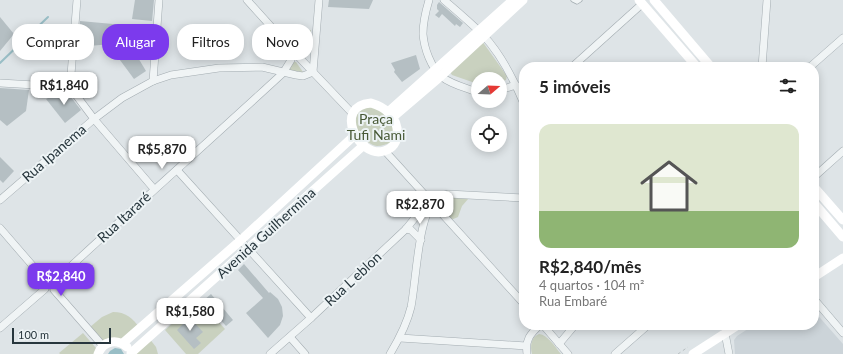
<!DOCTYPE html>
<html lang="pt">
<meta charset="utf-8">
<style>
body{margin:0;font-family:Lato,sans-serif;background:#f6f6f6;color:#222;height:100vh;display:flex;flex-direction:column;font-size:15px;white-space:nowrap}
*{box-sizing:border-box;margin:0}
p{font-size:13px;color:#767676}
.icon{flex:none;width:22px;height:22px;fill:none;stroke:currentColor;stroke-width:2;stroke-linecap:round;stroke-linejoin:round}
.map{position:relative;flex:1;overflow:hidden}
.panel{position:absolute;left:519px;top:62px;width:300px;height:268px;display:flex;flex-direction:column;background:#fff;border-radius:16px;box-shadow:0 2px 10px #0003}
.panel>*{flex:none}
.guide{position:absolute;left:12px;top:24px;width:380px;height:36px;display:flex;gap:8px}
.needle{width:26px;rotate:71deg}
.buttons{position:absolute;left:471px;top:72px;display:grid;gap:8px}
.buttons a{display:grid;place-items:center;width:36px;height:36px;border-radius:50%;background:#fff;box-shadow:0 2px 10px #0003;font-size:20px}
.scale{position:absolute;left:12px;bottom:10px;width:99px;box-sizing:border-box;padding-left:4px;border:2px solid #27363d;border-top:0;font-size:11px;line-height:14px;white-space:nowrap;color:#27363d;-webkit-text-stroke:3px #edf3f5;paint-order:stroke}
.price{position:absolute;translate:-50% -34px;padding:0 9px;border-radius:8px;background:#fff;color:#222;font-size:13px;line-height:26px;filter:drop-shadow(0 1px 2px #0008)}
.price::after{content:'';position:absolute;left:50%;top:24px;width:12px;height:9px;margin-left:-6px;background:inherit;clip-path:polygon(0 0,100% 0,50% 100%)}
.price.selected{background:#7c3aed;color:#fff}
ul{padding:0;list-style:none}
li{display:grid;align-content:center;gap:8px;height:212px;padding:0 20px}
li+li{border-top:1px solid #e0e0e0}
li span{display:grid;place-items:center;height:124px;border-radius:12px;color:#555}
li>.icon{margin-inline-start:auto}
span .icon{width:72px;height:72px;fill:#fffc;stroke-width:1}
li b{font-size:17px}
h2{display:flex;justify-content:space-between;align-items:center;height:48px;padding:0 20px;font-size:17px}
.chip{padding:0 14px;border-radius:16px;background:#fff;box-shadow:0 2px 10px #0003;font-size:14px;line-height:36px}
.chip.selected{background:#7c3aed;color:#fff}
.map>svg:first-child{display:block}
</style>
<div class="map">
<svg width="843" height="354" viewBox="0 0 843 354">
<rect width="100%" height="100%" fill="#dee4e7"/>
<!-- built -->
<path fill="#ccd4d9" d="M814 311 843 344V354H735L734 340 737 336 754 325H814Z"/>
<!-- green -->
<g fill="#c9d1bf">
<path d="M311 30 310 51 307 54H303L291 41 290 36Z"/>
<path d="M482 41 507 76 506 80 500 82V79H478V84L452 75 450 72Z"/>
<path d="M294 62H296L303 72 287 71Z"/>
<path d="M361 105 377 107 395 125 392 142C387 144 382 146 377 146 365 144 353 129 356 117 357 113 360 109 361 105Z"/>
<path d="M447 196 469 198 462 206 458 217 451 220 440 208 441 201Z"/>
<path d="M198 300 225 329 198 354H186L165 330Z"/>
<path d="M113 312C126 312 132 318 140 328L124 342 103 341 90 327 102 317Z"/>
<path d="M83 333 96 348 94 354H60L59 353Z"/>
<path d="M539 334C548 335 555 347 561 354H532C530 346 531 337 539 334Z"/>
<path d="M149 338 156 347 158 354H131Z"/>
</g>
<!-- water -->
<path fill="#99bec6" d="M115 348 121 349 124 354H108L110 351Z"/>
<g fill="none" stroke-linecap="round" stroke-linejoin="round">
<!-- stream -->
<path stroke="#99bec6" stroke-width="2" d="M0 63 48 17"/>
</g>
<!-- building -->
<g fill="#b5bfc3">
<path d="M135 0H154L152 21 132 19Z"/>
<path d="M329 0H373L369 9 328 7Z"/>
<path d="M439 2 463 23 460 27 456 24 455 26 442 14 439 18 435 15 439 11 437 9V5Z"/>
<path d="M0 17 14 34 0 51Z"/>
<path d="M80 21 124 25 122 43 78 47Z"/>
<path d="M131 46 146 71 134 79 117 56Z"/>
<path d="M416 55 420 69 402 82 394 72 395 70 391 63Z"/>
<path d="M0 88 29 90 26 111 7 126 0 120Z"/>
<path d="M61 92H67L81 110 65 123 46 99Z"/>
<path d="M0 157 14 171 3 183 0 180Z"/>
<path d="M244 264 269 293 270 292 278 299 282 307 283 316 280 325 268 338 246 313 263 298 238 270Z"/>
<path d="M211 294 233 320 226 326 203 301Z"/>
<path d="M188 316 203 332 196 338 201 343 194 349 177 330 183 324 182 322Z"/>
</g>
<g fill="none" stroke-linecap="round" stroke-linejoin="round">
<defs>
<path id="lane" d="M573 0 577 2 580 0"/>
<g id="street">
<path d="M77 0 70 87 94 119 154 189"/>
<path d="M247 0 293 51 352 113"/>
<path d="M429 0C426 10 423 23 423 34 424 48 431 68 442 77 451 84 463 87 474 91H478"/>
<path d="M444 0C457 11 471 23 483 35 501 54 514 80 524 104"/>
<path d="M572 67 642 4"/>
<path d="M762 67 767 0"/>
<path d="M810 67 843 38"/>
<path d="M153 81 159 0"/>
<path d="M0 83 70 87"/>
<path d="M500 90 516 85"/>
<path d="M385 151 524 304"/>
<path d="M177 170 311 318"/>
<path d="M814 177 843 151"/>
<path d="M0 200 94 119 122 98 153 81 171 75 219 68 262 67 296 75 303 76 313 72 319 0"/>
<path d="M0 228 45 280"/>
<path d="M406 229 411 230 421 240"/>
<path d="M55 281C130 211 207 143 283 73L291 60 293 51"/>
<path d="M54 290 103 346"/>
<path d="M814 299 843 333"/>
<path d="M543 325 568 354"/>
<path d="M0 328 45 289"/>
<path d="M725 333 729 354"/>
<path d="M290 337 305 354"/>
<path d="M400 338 526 346"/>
<path d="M559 344 575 325"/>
<path d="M270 354 311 318 406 229 414 219 426 196"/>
<path d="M390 354C399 339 407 324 411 307 416 282 418 220 433 203 437 197 442 196 448 194L524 198"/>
<path d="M527 354C525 340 530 334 540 325"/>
<path d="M615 354 648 325"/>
</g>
</defs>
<!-- lane casing -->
<use href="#lane" stroke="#a3acb1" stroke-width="5"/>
<!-- street casing -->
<use href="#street" stroke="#a3acb1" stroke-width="8"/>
<!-- path -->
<path stroke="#b8bfc1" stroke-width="1" stroke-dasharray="3 3" stroke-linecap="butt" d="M678 354 688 347"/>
<!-- lane -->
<use href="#lane" stroke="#f0f4f5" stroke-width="3.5"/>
<!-- street -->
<use href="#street" stroke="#f0f4f5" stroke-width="7"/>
<!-- secondary -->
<g stroke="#fff" stroke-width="9">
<path d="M639 0 697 67"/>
<path d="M654 0 711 67"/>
<path d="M371 103C378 105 384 108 389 113 400 124 402 146 384 151 359 159 332 106 371 103Z"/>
<path d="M388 112 513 0"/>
<path d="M393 117 441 76 523 0"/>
<path d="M814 187 843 220"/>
<path d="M814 203 843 237"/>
<path d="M814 277 843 258"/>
<path d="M123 343 241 240 355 135"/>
<path d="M131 353 364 145"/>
<path d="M98 354C103 341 116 338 127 347"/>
<path d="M693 354 738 325"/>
</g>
</g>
<g text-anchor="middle" stroke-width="4" stroke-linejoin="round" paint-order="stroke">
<!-- park labels -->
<g font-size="14" fill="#475835" stroke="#edf3f5">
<text x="376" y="124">Praça<tspan x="376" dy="16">Tufi Nami</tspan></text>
</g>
<!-- street labels -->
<g font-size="14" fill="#27363d" stroke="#edf3f5">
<text transform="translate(54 153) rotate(-41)" y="5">Rua Ipanema</text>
<text transform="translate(124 217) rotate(-43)" y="5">Rua Itararé</text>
<text transform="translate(266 233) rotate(-42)" y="5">Avenida Guilhermina</text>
<text transform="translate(353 279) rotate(-43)" y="5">Rua L eblon</text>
</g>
</g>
</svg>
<div class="buttons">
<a><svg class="needle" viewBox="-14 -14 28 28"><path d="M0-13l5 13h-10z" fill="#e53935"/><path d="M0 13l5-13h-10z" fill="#767676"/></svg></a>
<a><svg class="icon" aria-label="locate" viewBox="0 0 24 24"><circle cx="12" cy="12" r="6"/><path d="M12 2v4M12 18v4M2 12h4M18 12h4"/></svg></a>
</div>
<div class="scale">100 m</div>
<b class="price" style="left:64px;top:106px">R$1,840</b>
<b class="price" style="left:162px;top:170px">R$5,870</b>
<b class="price" style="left:420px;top:225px">R$2,870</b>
<b class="price selected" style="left:61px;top:297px">R$2,840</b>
<b class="price" style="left:190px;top:332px">R$1,580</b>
<div class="guide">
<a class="chip">Comprar</a>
<a class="chip selected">Alugar</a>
<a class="chip">Filtros</a>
<a class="chip">Novo</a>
</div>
<section class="panel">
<h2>5 imóveis<svg class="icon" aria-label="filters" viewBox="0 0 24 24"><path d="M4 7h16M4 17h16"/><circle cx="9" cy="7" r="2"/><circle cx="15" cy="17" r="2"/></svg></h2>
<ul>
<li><span style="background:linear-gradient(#dfe7d0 70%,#8fb573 0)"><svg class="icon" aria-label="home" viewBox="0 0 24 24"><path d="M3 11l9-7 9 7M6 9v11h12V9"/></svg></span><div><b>R$2,840/mês</b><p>4 quartos · 104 m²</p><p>Rua Embaré</p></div></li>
</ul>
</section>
</div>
